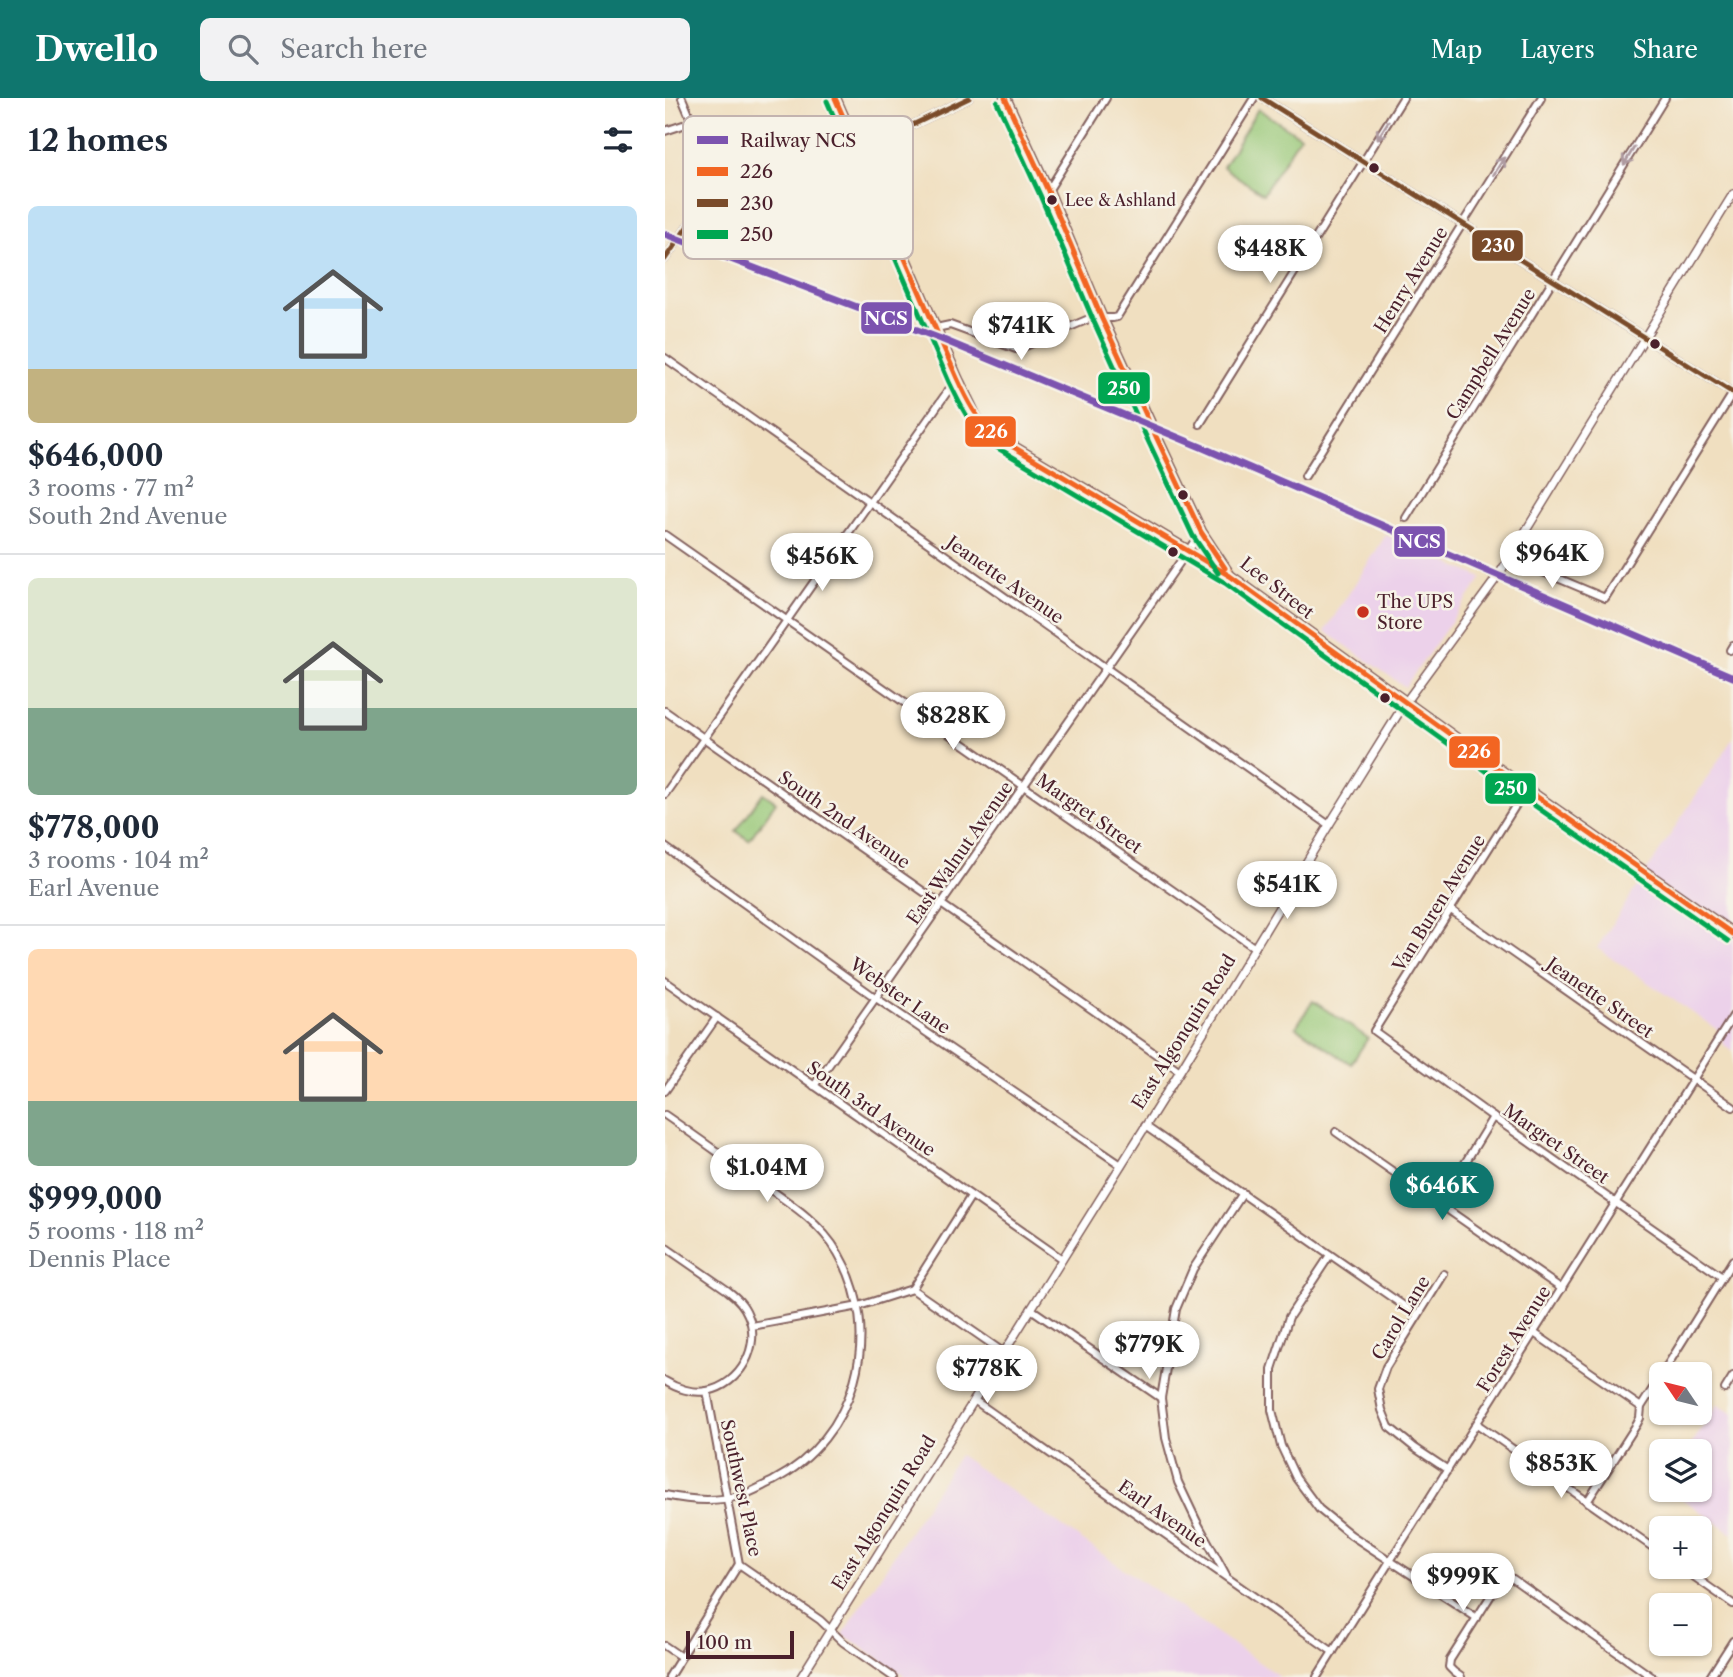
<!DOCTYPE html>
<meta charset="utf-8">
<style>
body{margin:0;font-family:"Libre Caslon Text",serif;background:#f2f2f3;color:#1f2937;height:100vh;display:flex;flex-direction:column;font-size:26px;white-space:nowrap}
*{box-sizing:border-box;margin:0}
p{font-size:23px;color:#747a83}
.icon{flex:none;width:38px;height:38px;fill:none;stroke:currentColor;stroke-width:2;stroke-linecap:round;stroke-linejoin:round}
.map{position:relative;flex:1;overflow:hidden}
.side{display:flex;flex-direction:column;background:#fff;width:665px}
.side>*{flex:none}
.needle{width:46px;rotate:305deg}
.buttons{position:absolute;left:984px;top:1264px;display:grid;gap:14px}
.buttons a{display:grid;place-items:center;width:63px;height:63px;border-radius:10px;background:#fff;box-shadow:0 2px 5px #0004;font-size:35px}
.scale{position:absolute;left:21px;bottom:18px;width:108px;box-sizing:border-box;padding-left:7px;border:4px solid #4a1f2b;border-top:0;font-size:19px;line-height:24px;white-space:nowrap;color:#4a1f2b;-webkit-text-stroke:5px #f7f3e8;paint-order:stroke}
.price{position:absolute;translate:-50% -60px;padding:0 16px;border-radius:24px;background:#fff;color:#222;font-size:23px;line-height:46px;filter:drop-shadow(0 2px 4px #0008)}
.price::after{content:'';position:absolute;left:50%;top:42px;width:21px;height:16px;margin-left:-10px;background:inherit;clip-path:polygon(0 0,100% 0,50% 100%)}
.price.current{background:#0f766e;color:#fff}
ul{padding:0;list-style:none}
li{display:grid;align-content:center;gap:14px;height:371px;padding:0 28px}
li+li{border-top:2px solid #e0e1e3}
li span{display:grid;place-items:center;height:217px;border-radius:10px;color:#555}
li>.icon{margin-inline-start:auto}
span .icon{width:126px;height:126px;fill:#fffc;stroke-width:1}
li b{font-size:30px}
h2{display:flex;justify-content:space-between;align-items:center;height:84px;padding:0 28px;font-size:30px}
header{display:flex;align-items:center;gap:42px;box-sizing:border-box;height:98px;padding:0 35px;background:#0f766e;color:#fff}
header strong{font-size:33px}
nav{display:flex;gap:38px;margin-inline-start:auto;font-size:24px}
.search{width:490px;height:63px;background:#f2f2f3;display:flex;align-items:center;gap:18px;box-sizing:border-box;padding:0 24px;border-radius:10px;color:#747a83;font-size:26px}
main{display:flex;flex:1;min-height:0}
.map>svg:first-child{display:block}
</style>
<header>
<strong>Dwello</strong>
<div class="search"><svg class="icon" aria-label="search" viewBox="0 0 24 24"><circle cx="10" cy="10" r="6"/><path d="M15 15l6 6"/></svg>Search here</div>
<nav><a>Map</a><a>Layers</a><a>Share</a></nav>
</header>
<main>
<section class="side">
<h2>12 homes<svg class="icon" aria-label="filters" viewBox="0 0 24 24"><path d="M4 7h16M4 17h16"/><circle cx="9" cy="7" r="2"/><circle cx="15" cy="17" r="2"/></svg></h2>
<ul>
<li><span style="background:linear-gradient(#bfe0f5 75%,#c2b280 0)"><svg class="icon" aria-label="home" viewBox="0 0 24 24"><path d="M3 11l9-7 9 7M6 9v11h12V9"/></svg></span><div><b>$646,000</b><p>3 rooms · 77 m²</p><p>South 2nd Avenue</p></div></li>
<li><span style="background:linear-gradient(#dfe7d0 60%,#7fa58c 0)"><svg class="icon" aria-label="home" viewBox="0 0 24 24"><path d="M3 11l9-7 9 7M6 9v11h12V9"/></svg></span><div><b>$778,000</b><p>3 rooms · 104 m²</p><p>Earl Avenue</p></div></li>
<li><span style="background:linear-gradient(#ffd9b3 70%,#7fa58c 0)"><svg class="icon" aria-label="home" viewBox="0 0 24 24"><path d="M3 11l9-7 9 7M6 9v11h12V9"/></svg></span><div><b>$999,000</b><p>5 rooms · 118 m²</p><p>Dennis Place</p></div></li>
</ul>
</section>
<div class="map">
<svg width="1068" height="1579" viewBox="0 0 1068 1579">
<rect width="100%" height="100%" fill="#f7f3e8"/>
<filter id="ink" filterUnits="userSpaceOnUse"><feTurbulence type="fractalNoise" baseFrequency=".0143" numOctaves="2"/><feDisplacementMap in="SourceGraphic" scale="14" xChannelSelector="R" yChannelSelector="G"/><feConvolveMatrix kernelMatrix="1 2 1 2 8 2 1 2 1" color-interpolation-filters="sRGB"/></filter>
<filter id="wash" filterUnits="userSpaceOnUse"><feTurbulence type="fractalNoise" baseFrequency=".00686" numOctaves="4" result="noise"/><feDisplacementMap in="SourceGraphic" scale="28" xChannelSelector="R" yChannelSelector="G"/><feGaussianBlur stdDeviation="1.57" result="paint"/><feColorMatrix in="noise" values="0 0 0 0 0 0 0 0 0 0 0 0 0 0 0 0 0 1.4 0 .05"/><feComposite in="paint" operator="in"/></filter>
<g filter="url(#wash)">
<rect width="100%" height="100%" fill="#f0dfc0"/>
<!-- built -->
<g fill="#ecd1ea">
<path d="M721 437 817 480 740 589 660 533Z"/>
<path d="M1068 640V953L1059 947 1053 932 932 850Z"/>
<path d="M1053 1306 1068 1315V1436L1003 1391H1034V1353H1022Z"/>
<path d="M294 1357 615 1579H241L178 1536Z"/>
</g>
<!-- green -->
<g fill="#98c878" stroke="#717452" stroke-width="2">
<path d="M593 11 635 38 598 96 558 69Z"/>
<path d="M98 695 111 704 84 742 71 733Z"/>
<path d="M648 903 703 940 686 966 631 929Z"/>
</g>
</g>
<g filter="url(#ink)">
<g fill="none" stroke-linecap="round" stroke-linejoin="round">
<defs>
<g id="minor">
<path d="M17 0 62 107"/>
<path d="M597 0 1068 295"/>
<path d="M0 33 27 24"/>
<path d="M383 93 441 0"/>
<path d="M271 230 285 227 351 251 363 247 426 220H448L452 219 589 0"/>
<path d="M0 260 664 727"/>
<path d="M535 326 738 0"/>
<path d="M640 378 876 0"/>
<path d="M741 420 1000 0"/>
<path d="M0 437 590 850"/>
<path d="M845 460 940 500 1068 295"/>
<path d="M1065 552 1068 547"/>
<path d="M0 613 515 973"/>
<path d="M861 691 709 933 828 1019 1057 1179"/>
<path d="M0 696 292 280"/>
<path d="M0 749 211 900 456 1067"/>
<path d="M786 812 1068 1009"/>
<path d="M0 883 397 1161"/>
<path d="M149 988 536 434"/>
<path d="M0 993 52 919"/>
<path d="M0 1017C29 1037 58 1058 86 1078 118 1101 153 1121 173 1155 220 1235 191 1340 108 1383 97 1388 86 1395 74 1398 51 1404 23 1402 0 1397"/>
<path d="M480 1028 752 1217"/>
<path d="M671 1034 897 1191"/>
<path d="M775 1106 828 1019"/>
<path d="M0 1149 62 1192C71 1199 79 1206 83 1217 97 1248 75 1287 42 1293 28 1296 11 1290 0 1283"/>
<path d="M665 1157 624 1219 607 1271V1312L616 1348 631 1380 654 1411 686 1437 812 1520"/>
<path d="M779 1176 721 1269 713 1291 717 1312 724 1329 750 1350 783 1372"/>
<path d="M247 1191 338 1254"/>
<path d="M247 1191 306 1098"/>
<path d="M366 1211 496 1300"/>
<path d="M87 1228 194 1208 247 1191"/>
<path d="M869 1235 976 1309"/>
<path d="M997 1276 1068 1162"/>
<path d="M1060 1291 1068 1278"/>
<path d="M42 1293 74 1466 155 1522 178 1544 228 1579"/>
<path d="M309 1302 668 1554"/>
<path d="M812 1326 996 1455"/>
<path d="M922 1404 972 1326 975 1320 976 1309 996 1278"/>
<path d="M1014 1468 1068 1506"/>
<path d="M561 1477 532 1424 513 1384 501 1340 496 1300 511 1211 528 1171 578 1095"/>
<path d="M0 1548 16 1559"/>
<path d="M4 1579 74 1466"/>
<path d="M652 1579 1068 918"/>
<path d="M796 1579 789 1574 784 1569 785 1562 835 1483 842 1480 848 1481 987 1579"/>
<path d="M1045 1579 1068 1543"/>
</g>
<g id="tertiary">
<path d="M0 161 27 122 193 53 304 0"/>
<path d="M136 1579 515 973 664 727 740 605 833 478 1068 96"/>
</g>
<g id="primary">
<path d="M170 0 292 280 310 317 314 323 330 338 562 476"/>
<path d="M340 0 383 93 437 221 487 330 536 434 565 478 861 691 1068 836"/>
</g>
</defs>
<!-- minor casing -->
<use href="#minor" stroke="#84625f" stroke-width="10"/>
<!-- tertiary casing -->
<use href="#tertiary" stroke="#84625f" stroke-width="10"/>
<!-- primary casing -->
<use href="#primary" stroke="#84625f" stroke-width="13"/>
<!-- minor -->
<use href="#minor" stroke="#fff" stroke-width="6"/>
<!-- tertiary -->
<use href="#tertiary" stroke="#fff" stroke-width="7"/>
<!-- primary -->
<use href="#primary" stroke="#f8bd88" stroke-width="10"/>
<defs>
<g id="bus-1">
<path d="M170 0 292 280C302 302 312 322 330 338L565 478 861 691 1068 836"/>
<path d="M340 0 383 93 437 221 487 330 536 434 560 470"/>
</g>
<g id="bus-2">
<path d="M597 0 1068 295"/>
<path d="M0 161 27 122 193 53 304 0"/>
</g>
<g id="bus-3">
<path d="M162 3 284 284C295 307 305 328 326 346L560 485 856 698 1063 843"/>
<path d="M332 4 375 97 429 224 479 334 528 438 553 475"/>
</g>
</defs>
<!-- bus-1 casing -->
<use href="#bus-1" stroke="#f7f3e8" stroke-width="10"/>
<!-- bus-2 casing -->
<use href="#bus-2" stroke="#f7f3e8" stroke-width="10"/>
<!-- bus-3 casing -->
<use href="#bus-3" stroke="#f7f3e8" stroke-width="10"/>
<!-- bus-1 -->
<use href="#bus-1" stroke="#f26522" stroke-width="5"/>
<!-- bus-2 -->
<use href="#bus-2" stroke="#7a4b2a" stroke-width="5"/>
<!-- bus-3 -->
<use href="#bus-3" stroke="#00a651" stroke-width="5"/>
<defs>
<path id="rail-1" d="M0 136 276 241 536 349 1068 579"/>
</defs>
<!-- rail-1 casing -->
<use href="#rail-1" stroke="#f7f3e8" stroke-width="12"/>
<!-- rail-1 -->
<use href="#rail-1" stroke="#7c53af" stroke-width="7"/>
</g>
<!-- one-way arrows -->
<defs><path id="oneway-shaft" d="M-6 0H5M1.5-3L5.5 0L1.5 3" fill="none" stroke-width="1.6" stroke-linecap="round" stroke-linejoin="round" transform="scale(1.75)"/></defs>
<g stroke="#ae9aa0">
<use href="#oneway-shaft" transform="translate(718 32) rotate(122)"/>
<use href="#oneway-shaft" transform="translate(964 58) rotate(121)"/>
<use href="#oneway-shaft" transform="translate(834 68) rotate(-58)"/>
</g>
</g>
<!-- markers -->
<g fill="#4a1f2b" stroke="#f7f3e8" stroke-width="2.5">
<circle cx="709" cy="70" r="6"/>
<circle cx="387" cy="102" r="6"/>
<circle cx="990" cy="246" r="6"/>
<circle cx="518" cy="397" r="6"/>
<circle cx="508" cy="454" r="6"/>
<circle cx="720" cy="600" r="6"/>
</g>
<circle fill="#c8321e" stroke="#f7f3e8" stroke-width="2.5" cx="698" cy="514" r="7"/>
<g text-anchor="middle" stroke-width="5" stroke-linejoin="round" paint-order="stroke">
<!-- bus labels -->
<g font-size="16" fill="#4a1f2b" stroke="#f7f3e8" text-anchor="start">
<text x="400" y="108">Lee &amp; Ashland</text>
</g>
<!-- street labels -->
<g font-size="18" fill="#4a1f2b" stroke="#f7f3e8">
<text transform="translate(746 182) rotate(-58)" y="6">Henry Avenue</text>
<text transform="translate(826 256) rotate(-58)" y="6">Campbell Avenue</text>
<text transform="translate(340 482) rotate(35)" y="6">Jeanette Avenue</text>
<text transform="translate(612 490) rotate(38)" y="6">Lee Street</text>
<text transform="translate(424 716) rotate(35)" y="6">Margret Street</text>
<text transform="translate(179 722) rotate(35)" y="6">South 2nd Avenue</text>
<text transform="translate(295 755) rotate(-55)" y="6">East Walnut Avenue</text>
<text transform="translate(774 805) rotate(-58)" y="6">Van Buren Avenue</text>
<text transform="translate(235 898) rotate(35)" y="6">Webster Lane</text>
<text transform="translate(935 900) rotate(35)" y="6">Jeanette Street</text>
<text transform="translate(519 934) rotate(-58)" y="6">East Algonquin Road</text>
<text transform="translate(206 1011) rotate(35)" y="6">South 3rd Avenue</text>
<text transform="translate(891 1046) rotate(35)" y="6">Margret Street</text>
<text transform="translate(736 1220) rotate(-59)" y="6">Carol Lane</text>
<text transform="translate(849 1241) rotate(-58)" y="6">Forest Avenue</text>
<text transform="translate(76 1390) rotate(78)" y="6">Southwest Place</text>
<text transform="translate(219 1415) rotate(-58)" y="6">East Algonquin Road</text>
<text transform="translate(497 1416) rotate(35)" y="6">Earl Avenue</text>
</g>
<!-- poi labels -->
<g font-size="18" fill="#4a1f2b" stroke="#f7f3e8" text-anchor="start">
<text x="712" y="510">The UPS<tspan x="712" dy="21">Store</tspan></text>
</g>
</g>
<!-- legend -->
<rect x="18" y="18" width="230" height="143" rx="10" fill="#f7f3e8" stroke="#c3b3af" stroke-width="2"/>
<rect x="32" y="38" width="31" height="8" fill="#7c53af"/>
<rect x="32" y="69" width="31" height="9" fill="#f26522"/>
<rect x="32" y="101" width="31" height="8" fill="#7a4b2a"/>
<rect x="32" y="132" width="31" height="9" fill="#00a651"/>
<g font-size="19" fill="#4a1f2b">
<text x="75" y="49">Railway NCS</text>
<text x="75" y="80">226</text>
<text x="75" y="112">230</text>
<text x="75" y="143">250</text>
</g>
<g stroke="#f7f3e8" stroke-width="2.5">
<rect x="806" y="131" width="53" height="33" rx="7" fill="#7a4b2a"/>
<rect x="195" y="203" width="53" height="34" rx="7" fill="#7c53af"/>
<rect x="432" y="273" width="54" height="34" rx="7" fill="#00a651"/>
<rect x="299" y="317" width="53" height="33" rx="7" fill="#f26522"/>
<rect x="728" y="427" width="53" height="33" rx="7" fill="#7c53af"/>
<rect x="783" y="637" width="53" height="34" rx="7" fill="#f26522"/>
<rect x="819" y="674" width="53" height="33" rx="7" fill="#00a651"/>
</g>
<g font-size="19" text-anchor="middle" font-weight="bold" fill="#fff">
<text x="833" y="154">230</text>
<text x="221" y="227">NCS</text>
<text x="459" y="297">250</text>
<text x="326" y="340">226</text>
<text x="754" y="450">NCS</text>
<text x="809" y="660">226</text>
<text x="846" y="697">250</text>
</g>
</svg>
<div class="buttons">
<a><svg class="needle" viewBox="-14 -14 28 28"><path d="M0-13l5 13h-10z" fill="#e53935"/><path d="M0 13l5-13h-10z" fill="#747a83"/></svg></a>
<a><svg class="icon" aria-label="layers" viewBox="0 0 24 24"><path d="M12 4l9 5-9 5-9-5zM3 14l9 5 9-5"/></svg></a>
<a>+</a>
<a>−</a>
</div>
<div class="scale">100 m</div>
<b class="price" style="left:605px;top:187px">$448K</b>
<b class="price" style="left:356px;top:264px">$741K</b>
<b class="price" style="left:887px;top:492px">$964K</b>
<b class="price" style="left:157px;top:495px">$456K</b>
<b class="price" style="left:288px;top:654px">$828K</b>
<b class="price" style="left:622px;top:823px">$541K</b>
<b class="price" style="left:102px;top:1106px">$1.04M</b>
<b class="price current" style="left:777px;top:1124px">$646K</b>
<b class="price" style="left:484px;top:1283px">$779K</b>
<b class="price" style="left:322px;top:1307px">$778K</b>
<b class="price" style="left:896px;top:1402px">$853K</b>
<b class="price" style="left:798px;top:1515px">$999K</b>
</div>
</main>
